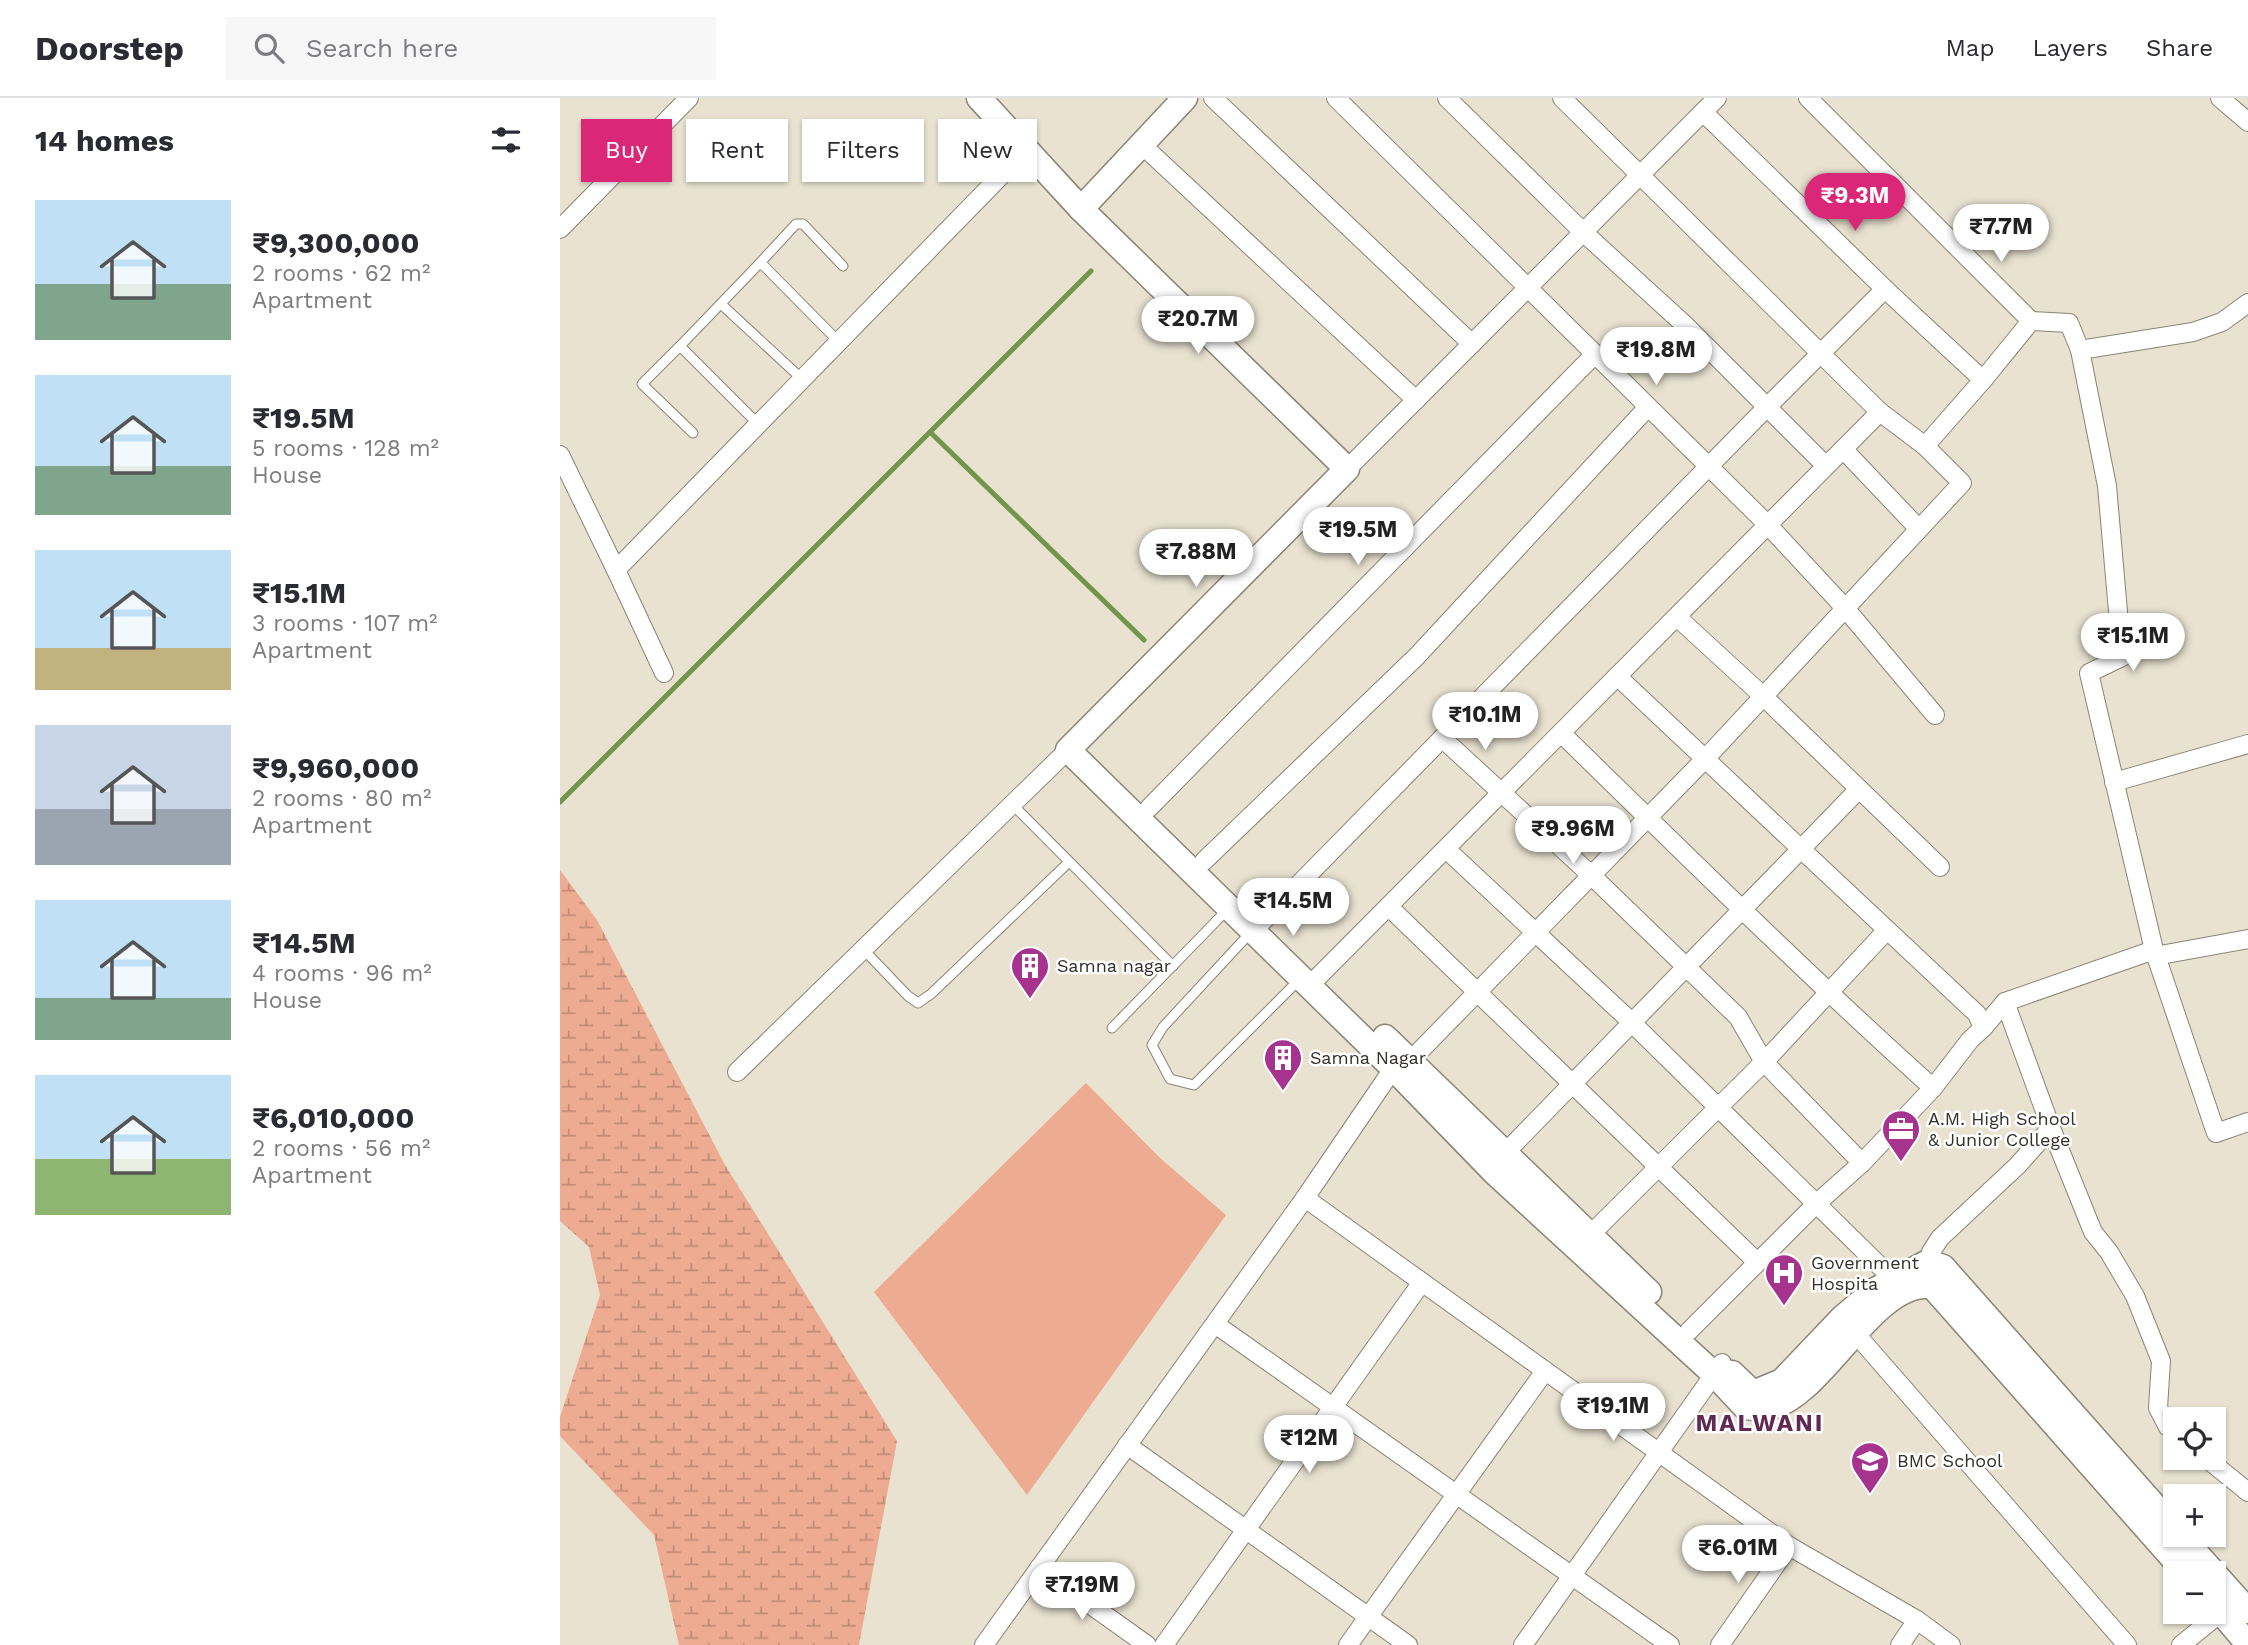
<!DOCTYPE html>
<meta charset="utf-8">
<style>
body{margin:0;font-family:"Work Sans",sans-serif;background:#f7f7f7;color:#2b2b33;height:100vh;display:flex;flex-direction:column;font-size:26px;white-space:nowrap}
*{box-sizing:border-box;margin:0}
p{font-size:23px;color:#7c7c81}
.icon{flex:none;width:38px;height:38px;fill:none;stroke:currentColor;stroke-width:2;stroke-linecap:round;stroke-linejoin:round}
.map{position:relative;flex:1;overflow:hidden}
.drawer{display:flex;flex-direction:column;background:#fff;width:560px}
.drawer>*{flex:none}
.top-card{position:absolute;left:21px;top:21px;width:665px;height:63px;display:flex;gap:14px}
.buttons{position:absolute;left:1603px;top:1309px;display:grid;gap:14px}
.buttons a{display:grid;place-items:center;width:63px;height:63px;border-radius:0px;background:#fff;box-shadow:0 2px 5px #0004;font-size:35px}
.price{position:absolute;translate:-50% -60px;padding:0 16px;border-radius:24px;background:#fff;color:#222;font-size:23px;line-height:46px;filter:drop-shadow(0 2px 4px #0008)}
.price::after{content:'';position:absolute;left:50%;top:42px;width:21px;height:16px;margin-left:-10px;background:inherit;clip-path:polygon(0 0,100% 0,50% 100%)}
.price.active{background:#db2777;color:#fff}
ul{padding:0;list-style:none}
li{display:flex;align-items:center;gap:21px;height:175px;padding:0 35px}
li span{display:grid;place-items:center;flex:none;width:196px;height:140px;border-radius:0px;color:#555}
li>.icon{margin-inline-start:auto}
span .icon{width:84px;height:84px;fill:#fffc;stroke-width:1}
li b{font-size:30px}
h2{display:flex;justify-content:space-between;align-items:center;height:84px;padding:0 35px;font-size:30px}
.chip{padding:0 24px;border-radius:0px;background:#fff;box-shadow:0 2px 5px #0004;font-size:24px;line-height:63px}
.chip.active{background:#db2777;color:#fff}
header{display:flex;align-items:center;gap:42px;box-sizing:border-box;height:98px;padding:0 35px;background:#fff;border-bottom:2px solid #e1e1e2}
header strong{font-size:33px}
nav{display:flex;gap:38px;margin-inline-start:auto;font-size:24px}
.search{width:490px;height:63px;background:#f7f7f7;display:flex;align-items:center;gap:18px;box-sizing:border-box;padding:0 24px;border-radius:0px;color:#7c7c81;font-size:26px}
main{display:flex;flex:1;min-height:0}
.map>svg:first-child{display:block}
</style>
<header>
<strong>Doorstep</strong>
<div class="search"><svg class="icon" aria-label="search" viewBox="0 0 24 24"><circle cx="10" cy="10" r="6"/><path d="M15 15l6 6"/></svg>Search here</div>
<nav><a>Map</a><a>Layers</a><a>Share</a></nav>
</header>
<main>
<section class="drawer">
<h2>14 homes<svg class="icon" aria-label="filters" viewBox="0 0 24 24"><path d="M4 7h16M4 17h16"/><circle cx="9" cy="7" r="2"/><circle cx="15" cy="17" r="2"/></svg></h2>
<ul>
<li><span style="background:linear-gradient(#bfe0f5 60%,#7fa58c 0)"><svg class="icon" aria-label="home" viewBox="0 0 24 24"><path d="M3 11l9-7 9 7M6 9v11h12V9"/></svg></span><div><b>₹9,300,000</b><p>2 rooms · 62 m²</p><p>Apartment</p></div></li>
<li><span style="background:linear-gradient(#bfe0f5 65%,#7fa58c 0)"><svg class="icon" aria-label="home" viewBox="0 0 24 24"><path d="M3 11l9-7 9 7M6 9v11h12V9"/></svg></span><div><b>₹19.5M</b><p>5 rooms · 128 m²</p><p>House</p></div></li>
<li><span style="background:linear-gradient(#bfe0f5 70%,#c2b280 0)"><svg class="icon" aria-label="home" viewBox="0 0 24 24"><path d="M3 11l9-7 9 7M6 9v11h12V9"/></svg></span><div><b>₹15.1M</b><p>3 rooms · 107 m²</p><p>Apartment</p></div></li>
<li><span style="background:linear-gradient(#c9d6e8 60%,#9aa5b1 0)"><svg class="icon" aria-label="home" viewBox="0 0 24 24"><path d="M3 11l9-7 9 7M6 9v11h12V9"/></svg></span><div><b>₹9,960,000</b><p>2 rooms · 80 m²</p><p>Apartment</p></div></li>
<li><span style="background:linear-gradient(#bfe0f5 70%,#7fa58c 0)"><svg class="icon" aria-label="home" viewBox="0 0 24 24"><path d="M3 11l9-7 9 7M6 9v11h12V9"/></svg></span><div><b>₹14.5M</b><p>4 rooms · 96 m²</p><p>House</p></div></li>
<li><span style="background:linear-gradient(#bfe0f5 60%,#8fb573 0)"><svg class="icon" aria-label="home" viewBox="0 0 24 24"><path d="M3 11l9-7 9 7M6 9v11h12V9"/></svg></span><div><b>₹6,010,000</b><p>2 rooms · 56 m²</p><p>Apartment</p></div></li>
</ul>
</section>
<div class="map">
<svg width="1688" height="1547" viewBox="0 0 1688 1547">
<defs>
<pattern id="wetland-marsh" width="20" height="14" patternUnits="userSpaceOnUse" patternTransform="scale(1.75)"><rect width="20" height="14" fill="#edab91"/><path d="M1 5h8M5 5V1M11 12h8M15 12V8" fill="none" stroke="#c18c77"/></pattern>
</defs>
<rect width="100%" height="100%" fill="#e9e2d1"/>
<!-- green -->
<path fill="#edab91" d="M526 985 599 1059 666 1117 467 1397 314 1194Z"/>
<!-- wetland -->
<path fill="url(#wetland-marsh)" d="M0 772 37 822 165 1067 337 1343 299 1547H119L94 1437 0 1338V1319L40 1197 29 1149 0 1123Z"/>
<g fill="none" stroke-linecap="round" stroke-linejoin="round">
<!-- stream -->
<g stroke="#71954a" stroke-width="5">
<path d="M370 334 584 542"/>
<path d="M0 704 531 173"/>
</g>
<defs>
<g id="lane">
<path d="M198 167 236 126H243L283 168"/>
<path d="M161 206 242 281"/>
<path d="M120 248 198 167H203L278 243"/>
<path d="M133 335 82 286 120 248 198 326"/>
<path d="M452 706 613 868"/>
<path d="M691 834 603 929 592 947 610 981 634 987 740 881"/>
<path d="M303 851 348 898 358 905 371 896 509 764"/>
<path d="M552 930 668 811"/>
</g>
<g id="street">
<path d="M653 0 912 246"/>
<path d="M776 0 1208 427 1285 510 1375 617"/>
<path d="M887 0 1023 134 1126 228 1266 368"/>
<path d="M1248 0 1471 223 1423 282 1365 348"/>
<path d="M1660 0 1688 24"/>
<path d="M1143 14 1325 191 1423 282"/>
<path d="M581 46 856 302"/>
<path d="M0 131 129 0"/>
<path d="M1688 205 1662 224 1633 234 1520 252 1547 388 1562 559 1529 575 1594 852 1656 1035 1688 1024"/>
<path d="M1471 223 1509 225 1520 252"/>
<path d="M1283 351 1359 431"/>
<path d="M0 357 56 472 467 51"/>
<path d="M787 371 1157 0"/>
<path d="M56 472 104 575"/>
<path d="M1117 519 1203 598 1380 769"/>
<path d="M1057 578 1241 751 1299 691"/>
<path d="M882 640 1031 777 1178 919 1204 964 1302 1065 1373 990"/>
<path d="M1554 684 1688 646"/>
<path d="M589 710 1035 256"/>
<path d="M886 751 1064 917 1335 1183"/>
<path d="M644 763 856 559 1088 309"/>
<path d="M829 809 1197 1164"/>
<path d="M693 833 1207 309 1325 191"/>
<path d="M1595 858 1688 841"/>
<path d="M749 888 1320 314"/>
<path d="M1445 904 1491 1030 1533 1134 1549 1154 1575 1198 1601 1263 1598 1310 1608 1329 1615 1335"/>
<path d="M1423 930 1445 904 1594 852"/>
<path d="M850 963 1145 661 1402 385 1365 348 1320 314 1002 0"/>
<path d="M177 974 508 652"/>
<path d="M945 1055C1044 954 1143 853 1241 751L1417 916 1423 930 1410 942 1373 990C1245 875 1124 755 1001 635"/>
<path d="M745 1100 1229 1448 1357 1522 1391 1547"/>
<path d="M1030 1137 1204 964 1327 832"/>
<path d="M1367 1174 1371 1154 1380 1140 1457 1068 1491 1030"/>
<path d="M655 1226 1110 1547"/>
<path d="M1289 1228 1567 1547"/>
<path d="M1129 1233 1256 1106 1302 1065"/>
<path d="M567 1347 848 1547"/>
<path d="M1646 1360 1688 1394"/>
<path d="M479 1470 587 1547"/>
<path d="M424 1547 745 1100 839 962"/>
<path d="M604 1547 862 1184"/>
<path d="M788 1547 985 1273"/>
<path d="M963 1547 1162 1265"/>
<path d="M1160 1547 1229 1448"/>
<path d="M1340 1547 1357 1522"/>
<path d="M1621 1547 1669 1508"/>
</g>
<g id="secondary">
<path d="M419 0 521 111 787 371 508 652 833 970 935 1075 1154 1276 1185 1309C1194 1310 1205 1312 1212 1309 1266 1294 1314 1181 1372 1188L1626 1475"/>
<path d="M521 111 625 0"/>
<path d="M825 939 1089 1194"/>
<path d="M1172 1275 1193 1295 1222 1283 1282 1220 1315 1192 1368 1164 1383 1169 1615 1431"/>
<path d="M1620 1437 1688 1513"/>
<path d="M1654 1506 1688 1546"/>
</g>
</defs>
<!-- lane casing -->
<use href="#lane" stroke="#8a8474" stroke-width="11"/>
<!-- street casing -->
<use href="#street" stroke="#8a8474" stroke-width="20"/>
<!-- secondary casing -->
<use href="#secondary" stroke="#8a8474" stroke-width="27"/>
<!-- lane -->
<use href="#lane" stroke="#fff" stroke-width="9"/>
<!-- street -->
<use href="#street" stroke="#fff" stroke-width="18"/>
<!-- secondary -->
<use href="#secondary" stroke="#fff" stroke-width="24"/>
</g>
<!-- icons -->
<defs>
<symbol id="building-pin" viewBox="-11 -11 22 30"><path d="M0 17L-7.5 6A9.5 9.5 0 1 1 7.5 6Z" fill="#a6338e" stroke="#fff"/><path d="M-4-6H4V6H1V3H-1V6H-4ZM-2.5-4.3h1.7v1.8h-1.7ZM.8-4.3h1.7v1.8H.8ZM-2.5-1h1.7V.8h-1.7ZM.8-1h1.7V.8H.8Z" fill="#fff"/></symbol>
<symbol id="office-pin" viewBox="-11 -11 22 30"><path d="M0 17L-7.5 6A9.5 9.5 0 1 1 7.5 6Z" fill="#a6338e" stroke="#fff"/><path d="M-6-3h4V-5.5h4V-3h4V5H-6ZM-1-4.5V-3h2v-1.5ZM-6 0V1H6V0Z" fill="#fff"/></symbol>
<symbol id="hospital-pin" viewBox="-11 -11 22 30"><path d="M0 17L-7.5 6A9.5 9.5 0 1 1 7.5 6Z" fill="#a6338e" stroke="#fff"/><path d="M-5-5h3v3.5h4V-5h3V5h-3V1.5h-4V5h-3Z" fill="#fff"/></symbol>
<symbol id="school-pin" viewBox="-11 -11 22 30"><path d="M0 17L-7.5 6A9.5 9.5 0 1 1 7.5 6Z" fill="#a6338e" stroke="#fff"/><path d="M0-5L7-2L0 1L-7-2ZM-4 1L0 2.5L4 1V4Q0 6-4 4Z" fill="#fff"/></symbol>
</defs>
<g fill-rule="evenodd">
<use href="#building-pin" x="448" y="846" width="44" height="60"/>
<use href="#building-pin" x="701" y="938" width="44" height="60"/>
<use href="#office-pin" x="1319" y="1009" width="44" height="60"/>
<use href="#hospital-pin" x="1202" y="1153" width="44" height="60"/>
<use href="#school-pin" x="1288" y="1341" width="44" height="60"/>
</g>
<g text-anchor="middle" stroke-width="5" stroke-linejoin="round" paint-order="stroke">
<!-- poi labels -->
<g font-size="18" fill="#33302a" stroke="#fff" text-anchor="start">
<text x="497" y="874">Samna nagar</text>
<text x="750" y="966">Samna Nagar</text>
<text x="1368" y="1027">A.M. High School<tspan x="1368" dy="21">&amp; Junior College</tspan></text>
<text x="1251" y="1171">Government<tspan x="1251" dy="21">Hospita</tspan></text>
<text x="1337" y="1369">BMC School</text>
</g>
<!-- district labels -->
<g font-size="24" font-weight="bold" letter-spacing="2" fill="#612853" stroke="#fff">
<text x="1200" y="1333">MALWANI</text>
</g>
</g>
</svg>
<div class="buttons">
<a><svg class="icon" aria-label="locate" viewBox="0 0 24 24"><circle cx="12" cy="12" r="6"/><path d="M12 2v4M12 18v4M2 12h4M18 12h4"/></svg></a>
<a>+</a>
<a>−</a>
</div>
<b class="price active" style="left:1295px;top:135px">₹9.3M</b>
<b class="price" style="left:1441px;top:166px">₹7.7M</b>
<b class="price" style="left:638px;top:258px">₹20.7M</b>
<b class="price" style="left:1096px;top:289px">₹19.8M</b>
<b class="price" style="left:798px;top:469px">₹19.5M</b>
<b class="price" style="left:636px;top:491px">₹7.88M</b>
<b class="price" style="left:1573px;top:575px">₹15.1M</b>
<b class="price" style="left:925px;top:654px">₹10.1M</b>
<b class="price" style="left:1013px;top:768px">₹9.96M</b>
<b class="price" style="left:733px;top:840px">₹14.5M</b>
<b class="price" style="left:1053px;top:1345px">₹19.1M</b>
<b class="price" style="left:749px;top:1377px">₹12M</b>
<b class="price" style="left:1178px;top:1487px">₹6.01M</b>
<b class="price" style="left:522px;top:1524px">₹7.19M</b>
<div class="top-card">
<a class="chip active">Buy</a>
<a class="chip">Rent</a>
<a class="chip">Filters</a>
<a class="chip">New</a>
</div>
</div>
</main>
